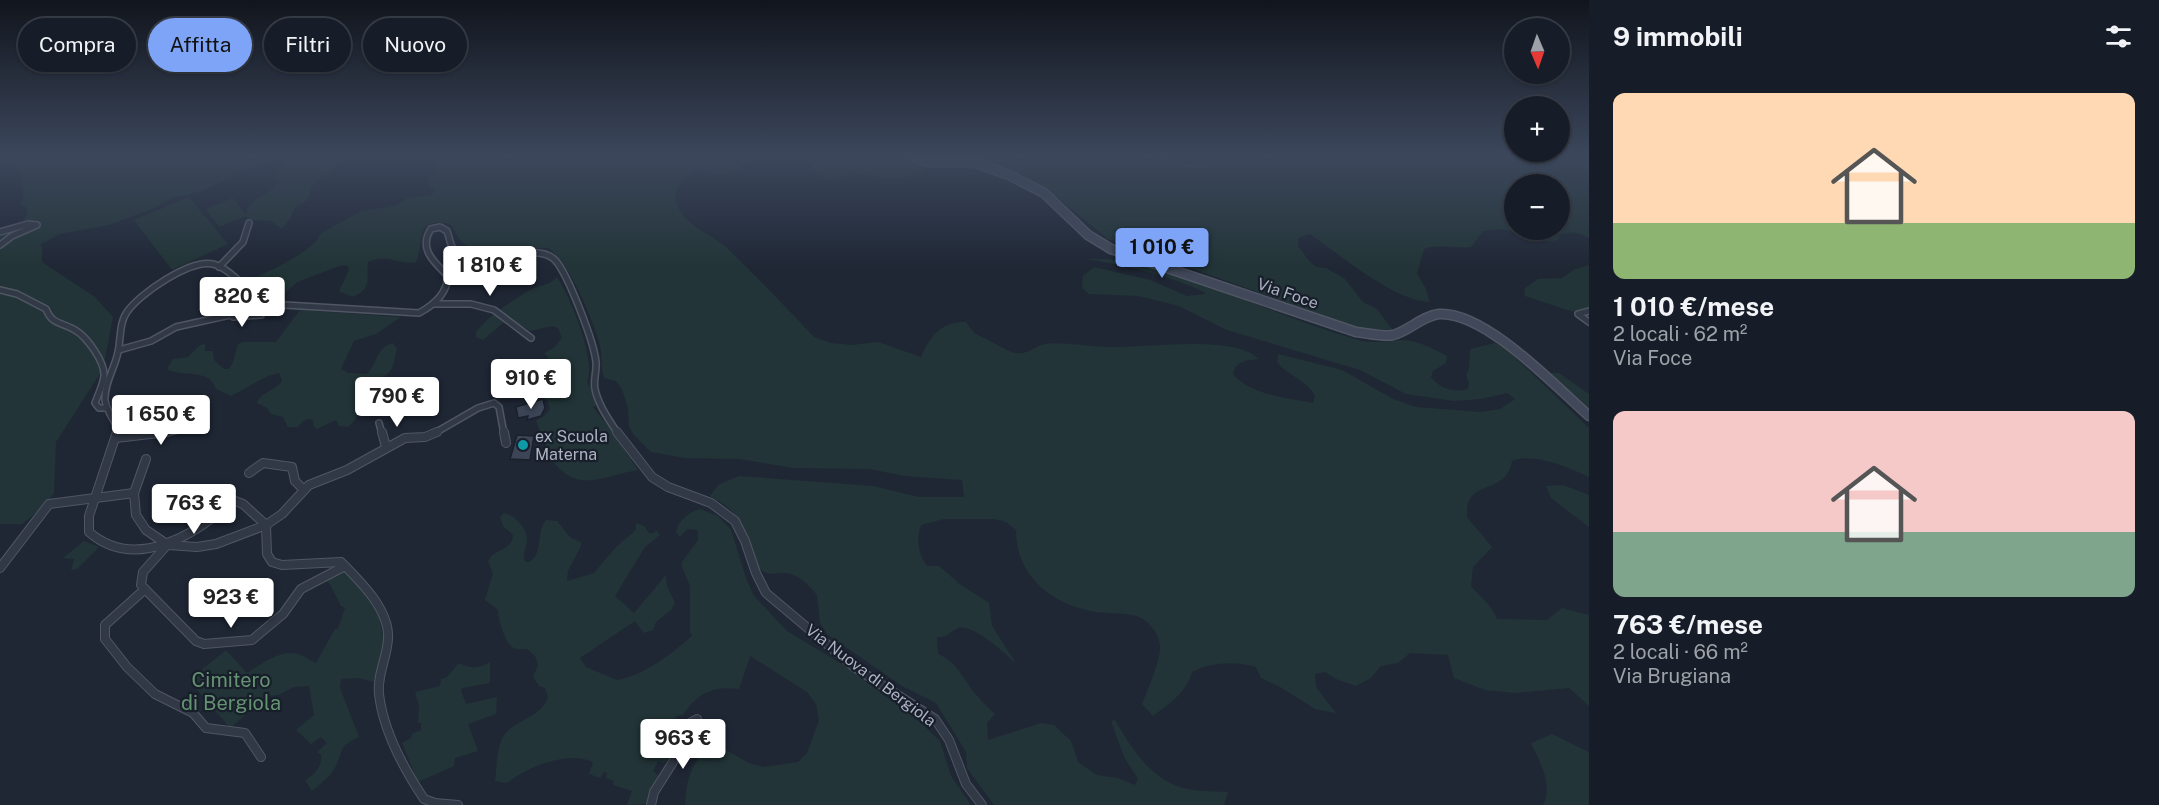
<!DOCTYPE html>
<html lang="it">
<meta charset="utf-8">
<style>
body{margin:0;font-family:"Public Sans",sans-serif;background:#242a34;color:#f1f3f6;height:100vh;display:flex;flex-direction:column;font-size:22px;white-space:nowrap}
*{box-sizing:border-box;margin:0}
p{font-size:20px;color:#9ea2a8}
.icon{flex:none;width:33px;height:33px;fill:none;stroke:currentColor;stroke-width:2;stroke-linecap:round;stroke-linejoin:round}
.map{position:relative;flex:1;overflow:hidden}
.sheet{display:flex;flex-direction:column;background:#171d28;width:570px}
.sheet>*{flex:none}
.top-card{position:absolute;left:18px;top:18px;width:570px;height:54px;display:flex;gap:12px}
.needle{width:39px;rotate:178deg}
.controls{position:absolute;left:1504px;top:18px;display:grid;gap:12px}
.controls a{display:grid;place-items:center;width:66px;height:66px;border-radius:50%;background:#171d28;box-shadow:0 2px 4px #0004,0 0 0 2px #363b45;font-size:30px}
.price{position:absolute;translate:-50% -51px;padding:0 14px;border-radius:6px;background:#fff;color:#222;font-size:20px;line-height:39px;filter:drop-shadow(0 2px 3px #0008)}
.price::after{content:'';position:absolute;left:50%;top:36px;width:18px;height:14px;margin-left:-9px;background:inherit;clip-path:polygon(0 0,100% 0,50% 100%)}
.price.active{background:#7da4f7;color:#111}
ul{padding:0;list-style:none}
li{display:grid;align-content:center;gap:12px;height:318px;padding:0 24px}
li span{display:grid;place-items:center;height:186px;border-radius:12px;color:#555}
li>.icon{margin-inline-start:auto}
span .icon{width:108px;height:108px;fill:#fffc;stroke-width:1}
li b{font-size:26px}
h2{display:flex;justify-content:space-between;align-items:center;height:72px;padding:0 24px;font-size:26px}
.tag{padding:0 21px;border-radius:27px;background:#171d28;box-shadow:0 2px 4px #0004,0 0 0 2px #363b45;font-size:21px;line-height:54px}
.tag.active{background:#7da4f7;color:#111}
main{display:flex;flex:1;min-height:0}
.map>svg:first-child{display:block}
</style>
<main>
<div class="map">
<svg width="1589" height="805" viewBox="0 0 1589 805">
<rect width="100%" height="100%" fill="#1f2735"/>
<!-- green -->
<g fill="#223437" fill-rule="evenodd">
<path d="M0 155 344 156 328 174 315 181 307 200 294 209 290 219 282 229 270 221 249 220 246 216 219 227 206 209 233 198 246 215C247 198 271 196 278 182L274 178 289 161 287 157 278 156 238 173 202 191 170 199 152 209 109 225 60 234 39 245 42 246V262L95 297 113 317 103 369 56 442 54 493 47 504 22 524H0V236L20 228 28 212 26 207 21 205 24 191 19 167 0 165Z"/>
<path d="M426 155H754C729 176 731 181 697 168 683 178 668 191 679 209 690 228 711 234 726 247 756 276 786 307 814 337L831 343 852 345 878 342 921 357C930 336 942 321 966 322 969 326 973 333 978 335 986 339 1008 351 1015 353 1029 355 1034 346 1045 344 1055 341 1096 347 1110 347 1145 348 1234 334 1259 359 1247 360 1236 361 1233 374 1250 395 1288 398 1313 403L1315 396C1307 380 1288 376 1277 362L1278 354 1342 370 1393 399 1416 407 1481 412 1500 409 1515 399 1507 393 1481 399 1454 401 1406 394 1360 370 1227 330 1179 306 1138 296 1089 294 1082 288 1083 276 1094 267 1150 280 1187 296 1205 294 1204 292C1168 275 1127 266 1088 259 1127 257 1163 270 1199 283 1254 302 1307 326 1363 341 1378 344 1390 340 1404 340 1419 341 1434 349 1447 356L1446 363 1433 371 1431 377C1441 389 1453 393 1468 389L1469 382 1466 375 1469 369 1470 349 1495 343 1505 348 1589 428V477C1570 468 1532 452 1512 461 1506 497 1464 477 1467 517L1492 547 1473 567 1471 586C1481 598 1492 605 1497 619L1547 620 1562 608 1589 615V706L1569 688 1515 693 1485 690 1454 678 1448 655 1410 653 1398 663 1381 666 1371 678 1356 686 1336 679 1325 672 1315 674 1316 687 1336 713 1315 709 1280 687 1261 678 1256 667C1235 661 1211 662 1192 672 1186 693 1170 703 1153 716L1142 704C1148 689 1160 662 1160 647 1160 634 1148 619 1136 616 1123 612 1108 614 1095 612 1051 604 1016 576 1016 530L1006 522 994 519H944L921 525C916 540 918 553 927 566H939L961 585 989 603 992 626 1016 663C1004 653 973 623 958 628 949 632 948 638 937 637L938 654C957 662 962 677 974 692 980 700 988 707 995 714L987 723 988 740 1041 723 1054 725 1071 741 1078 762 1097 775 1118 778 1135 785 1138 779 1124 757 1111 721 1115 720C1130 746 1148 775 1177 786 1192 792 1212 791 1228 792L1224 805H994L967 768 966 752 936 703 902 686 827 634 820 623 817 595C808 584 798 573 783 573 774 573 768 576 761 570 755 565 753 555 751 549 744 523 734 508 710 496L718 485 739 476 873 486 919 497H964L962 480 905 476 869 469 794 468 740 459 685 458 651 452 634 435 629 427 628 408 622 389 616 381 604 378C600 366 603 354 599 342 591 315 570 265 549 248 518 246 492 269 463 243 457 238 455 230 450 224 413 217 425 242 416 262 396 265 388 253 368 262 366 278 373 289 352 297L339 291 349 270 348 266 342 265 297 282 284 294 268 293 272 285H265L263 288 255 286 256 277C270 271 317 249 320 234L361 211 395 206 408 198 432 195 435 190 429 188 428 179 441 162Z"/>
<path d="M803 155H1589V238C1578 233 1571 230 1560 235L1558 240 1550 242 1503 229 1483 231 1471 247C1455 249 1440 243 1424 249L1417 274 1425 287 1430 302C1394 301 1340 255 1310 234L1298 238V246L1311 263 1317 267 1326 268 1345 279 1363 302 1377 309 1392 329H1362L1108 239 1058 198 1018 173 982 161 940 157 918 175 906 178 893 179 855 174 832 180 820 178ZM1515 184H1560V230H1515Z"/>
<path d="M189 197 228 244 172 270 134 220Z"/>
<path d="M1589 265V315L1567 310 1525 296 1524 289 1538 279 1562 278 1575 269Z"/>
<path d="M557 277C570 296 597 361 587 382L598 404 593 407 612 431 638 470C601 476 578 495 551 459 550 449 539 433 536 420L543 417 550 409C547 397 540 390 539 378L534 374 533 369 547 362 548 357 544 353 554 348 562 338 558 328 552 326 531 331 510 320 503 323 483 340 476 337V332C490 314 510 303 528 291 538 285 548 287 557 277Z"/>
<path d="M300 310 401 317 376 334 354 341 341 369 348 373 367 374C378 363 375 348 393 343L397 349C392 367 395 373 375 380L388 405 358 413 355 420 348 427 339 426 336 420 317 429 314 427 313 420C305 417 303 422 298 427H288L283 417 271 414 267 408 257 403C261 392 275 391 282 381L279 373 268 376 231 396 216 389C209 367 182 378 167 369L173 359 188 357 200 345 205 344V351H213L214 360 224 369H229L233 362 238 344 243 342H276Z"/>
<path d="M1547 373H1559L1589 394V413Z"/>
<path d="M1563 485 1589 495V527L1551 498 1546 486Z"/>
<path d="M700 509 718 516 731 530 746 578 754 596 787 631 845 666 918 720 940 741 951 776 971 805H685C686 783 690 767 705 750L724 749 749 763 764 767 798 762 807 753 819 720 816 704 807 692 750 656 739 689C712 686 698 693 683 715L677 716 673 722H669L660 743 663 745 662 750 665 753H673L671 759 663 763 658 761 653 771 658 775 647 804 627 805 632 791 613 785 614 781 606 778 607 773 604 772 600 778 589 774 593 762C568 750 527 767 507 783L495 781C497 768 496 745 505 734 518 718 541 718 548 697L545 688 539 686 533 677 538 665 535 656 527 649C522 649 516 650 512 647 505 642 498 619 498 610L485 600 493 574 488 561C494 548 512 552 513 535L503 526 500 517 504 513C516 516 528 529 527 542 526 550 522 554 525 562H530C545 549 535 533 546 520L557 521 571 538 581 542V546L568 571 567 581 594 573 616 547 636 530V523L644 526 650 534 657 531 660 535 645 547 615 596 634 613 666 575 667 586 675 603 671 610 656 622 653 630 644 633 635 621 580 658 586 667 617 680C643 676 673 653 692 636L690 631V586L682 567V562L698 540V530L687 529 680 537 676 532C678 521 689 512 700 509Z"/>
<path d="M84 541 99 547 77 569 71 570 74 559 63 558Z"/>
<path d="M345 570 379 613 384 646 374 682 359 678 341 679 340 688 359 737C335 748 345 752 333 771 329 778 318 785 312 791L305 780C314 775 323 766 321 755L317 752 327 743 321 737 311 744 296 730 314 715 309 686 294 687 278 695 268 696 230 728 189 680 226 650 247 673C262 664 284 646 303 656 307 658 311 661 316 663L335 629H338L345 608 341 606 331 586 326 580Z"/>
<path d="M490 662V683L462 688 461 691 466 704 497 697 496 714 468 724 478 751 455 758 454 766 418 782 402 743 411 738 413 733 421 730V723H418L419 705 415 692 440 686 441 679 447 677 459 663C472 669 478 669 490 662Z"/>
<path d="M1552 734 1589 752V805H1543C1554 786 1539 760 1531 743Z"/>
</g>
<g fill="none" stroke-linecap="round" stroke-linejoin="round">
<!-- stream -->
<path stroke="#32415d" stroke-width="2" d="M1141 155 1195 167H1208"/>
</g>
<!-- building -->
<g fill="#3b4556" stroke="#1a202c" stroke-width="1.5">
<path d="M543 399 545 408 541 416 527 420 528 416 518 418 516 407Z"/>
<path d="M517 435 534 436 530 460 510 459Z"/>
</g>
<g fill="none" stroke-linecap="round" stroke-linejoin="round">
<defs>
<g id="minor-far1">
<path d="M0 232 28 224 37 225 12 236 0 245"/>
<path d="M219 267 243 242 249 223"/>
<path d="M0 290 17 294 46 309C52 325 62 322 75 330 87 337 105 362 104 376 103 385 98 395 95 403L99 408H106"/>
<path d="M433 304H471L494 310 531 338"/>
<path d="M1589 311 1578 314 1589 322"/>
<path d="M231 315 233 317 261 315"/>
<path d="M119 350 151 341 176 327 230 315 259 300"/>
<path d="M379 423 382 434"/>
<path d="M116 434 118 429C114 419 106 411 105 400 104 383 115 368 118 352 121 339 119 323 127 312 139 294 190 259 213 264 231 268 250 295 268 304L419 313C434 305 447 294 448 276 434 262 418 249 431 229L440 227 447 231C449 237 450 243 453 249 470 285 530 235 555 260 568 274 594 342 596 362 597 371 593 380 595 389 598 405 610 421 618 434"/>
<path d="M161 434 203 424"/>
<path d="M433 434 478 408 494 403 499 407 504 434"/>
</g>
<g id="minor">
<path d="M117 432 89 516V532C135 572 196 535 232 501"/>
<path d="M382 432 386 447"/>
<path d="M504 432 506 443"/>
<path d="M617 432 652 477 668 487 711 503 735 521 745 541 756 573 766 593 854 667 935 719 949 740 966 784 982 805"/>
<path d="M116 438 167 432"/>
<path d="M146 459 134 493 136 515 146 530 168 545 197 547 216 544 266 525 282 514 309 485 347 470 405 438 425 437 437 432"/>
<path d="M249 473 263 463 292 467 295 481 304 490"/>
<path d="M214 493 243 504 266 525"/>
<path d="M162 513 185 508"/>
<path d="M266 525 267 554 272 562 282 565 341 562C360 581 390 610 388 639 387 658 377 674 379 694 383 730 404 769 424 799L435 803 458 805"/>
<path d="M167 545 143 572 141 585 196 641 204 644 252 640 283 614 301 589 345 566"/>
<path d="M0 568 49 504 134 493"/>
<path d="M144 590 105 625V639L127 667 155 694 193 713 206 728 245 733 261 757"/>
<path d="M651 805 654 792 673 762 690 723 697 719"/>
</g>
<path id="secondary" d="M911 155 928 162H973L1009 175 1044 193 1088 235 1111 249 1356 332C1367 333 1382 337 1393 335 1409 331 1422 316 1439 314 1485 311 1555 386 1589 416"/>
</defs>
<!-- minor-far1 casing -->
<use href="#minor-far1" stroke="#505664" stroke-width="8"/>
<!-- minor casing -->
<use href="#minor" stroke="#505664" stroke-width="10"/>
<!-- secondary casing -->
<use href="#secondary" stroke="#505664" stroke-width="11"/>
<!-- minor-far1 -->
<use href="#minor-far1" stroke="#323946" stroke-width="5"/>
<!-- minor -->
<use href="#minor" stroke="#323946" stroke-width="8"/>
<!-- secondary -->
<use href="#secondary" stroke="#404859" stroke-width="8"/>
</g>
<!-- sky -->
<linearGradient id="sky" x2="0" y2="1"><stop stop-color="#11151d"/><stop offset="0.58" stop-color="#3c475c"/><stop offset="1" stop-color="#3c475c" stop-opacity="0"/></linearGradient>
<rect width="1589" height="268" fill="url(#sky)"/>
<!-- markers -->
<circle fill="#0f9aa8" stroke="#181e2a" stroke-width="2" cx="523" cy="445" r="6"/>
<g text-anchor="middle" stroke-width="4.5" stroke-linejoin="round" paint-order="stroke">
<!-- street labels -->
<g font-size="16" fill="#acb3c3" stroke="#181e2a">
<text transform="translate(1288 293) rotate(19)" y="6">Via Foce</text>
<text transform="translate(871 675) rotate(37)" y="6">Via Nuova di Bergiola</text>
</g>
<!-- poi labels -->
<g font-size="16" fill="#acb3c3" stroke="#181e2a" text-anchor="start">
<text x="535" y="442">ex Scuola<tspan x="535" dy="18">Materna</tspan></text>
</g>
<!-- near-park labels -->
<g font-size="20" fill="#649372" stroke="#181e2a">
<text x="231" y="687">Cimitero<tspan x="231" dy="23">di Bergiola</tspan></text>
</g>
</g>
</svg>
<div class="controls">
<a><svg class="needle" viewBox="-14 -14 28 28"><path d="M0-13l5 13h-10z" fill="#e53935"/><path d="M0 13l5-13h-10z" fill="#9ea2a8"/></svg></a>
<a>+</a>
<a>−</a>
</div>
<b class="price active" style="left:1162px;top:279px">1 010 €</b>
<b class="price" style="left:490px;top:297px">1 810 €</b>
<b class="price" style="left:242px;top:328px">820 €</b>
<b class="price" style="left:531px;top:410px">910 €</b>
<b class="price" style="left:397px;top:428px">790 €</b>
<b class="price" style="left:161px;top:446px">1 650 €</b>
<b class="price" style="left:194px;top:535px">763 €</b>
<b class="price" style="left:231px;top:629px">923 €</b>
<b class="price" style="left:683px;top:770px">963 €</b>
<div class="top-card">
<a class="tag">Compra</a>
<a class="tag active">Affitta</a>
<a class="tag">Filtri</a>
<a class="tag">Nuovo</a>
</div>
</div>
<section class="sheet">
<h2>9 immobili<svg class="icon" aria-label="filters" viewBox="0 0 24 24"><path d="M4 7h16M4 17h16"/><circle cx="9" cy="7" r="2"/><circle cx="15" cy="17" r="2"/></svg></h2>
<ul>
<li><span style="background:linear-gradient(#ffd9b3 70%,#8fb573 0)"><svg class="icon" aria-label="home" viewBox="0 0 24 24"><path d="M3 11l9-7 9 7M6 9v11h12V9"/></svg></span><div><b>1 010 €/mese</b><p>2 locali · 62 m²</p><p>Via Foce</p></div></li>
<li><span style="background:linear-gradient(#f6c9c9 65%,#7fa58c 0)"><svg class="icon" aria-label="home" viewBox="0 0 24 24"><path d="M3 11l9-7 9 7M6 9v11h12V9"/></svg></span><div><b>763 €/mese</b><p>2 locali · 66 m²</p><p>Via Brugiana</p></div></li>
</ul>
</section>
</main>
